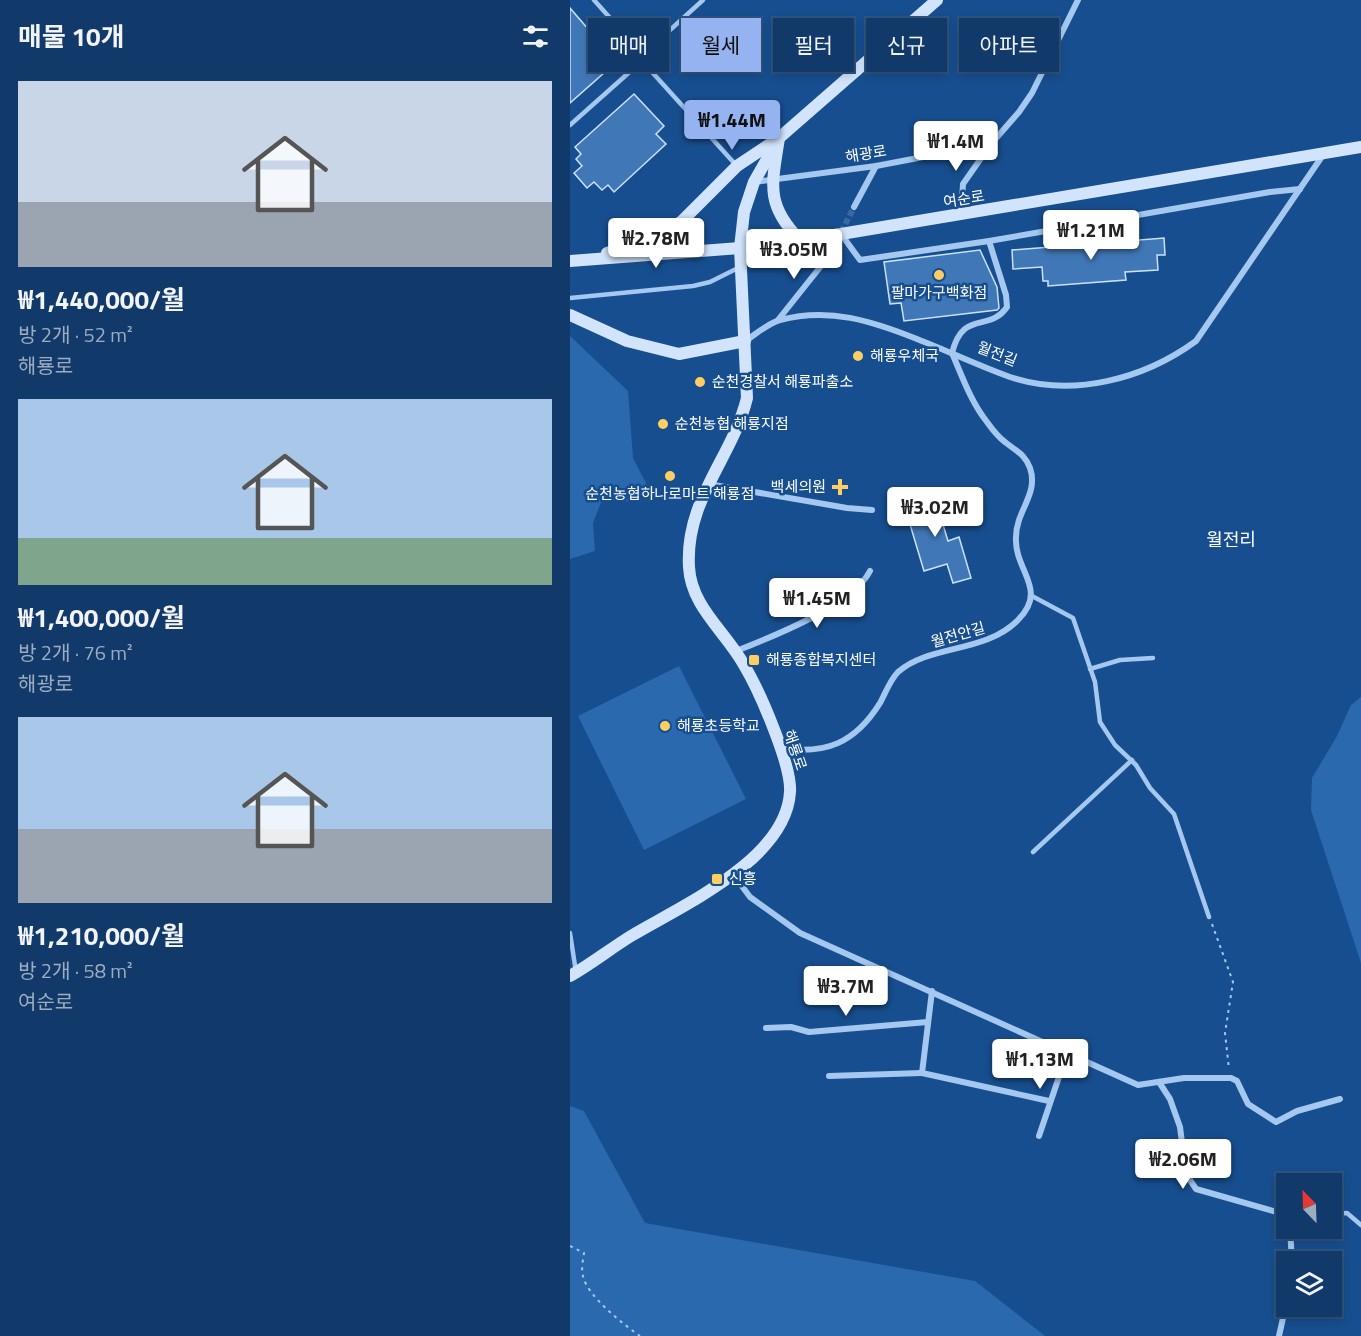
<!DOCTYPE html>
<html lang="ko">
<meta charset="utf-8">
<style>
body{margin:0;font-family:"Titillium Web","Noto Sans KR",sans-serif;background:#1a4171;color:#f1f3f6;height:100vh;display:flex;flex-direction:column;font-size:22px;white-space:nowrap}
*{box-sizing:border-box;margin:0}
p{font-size:20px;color:#9cadc1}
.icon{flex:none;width:33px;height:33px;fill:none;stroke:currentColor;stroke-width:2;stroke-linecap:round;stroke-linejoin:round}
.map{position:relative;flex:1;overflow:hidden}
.drawer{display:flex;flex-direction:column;background:#113a6b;width:570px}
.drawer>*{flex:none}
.hud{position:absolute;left:18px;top:18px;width:570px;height:54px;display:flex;gap:12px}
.needle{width:39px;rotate:337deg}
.fabs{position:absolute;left:706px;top:1173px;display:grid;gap:12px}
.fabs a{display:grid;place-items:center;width:66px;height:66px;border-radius:0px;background:#113a6b;box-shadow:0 3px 9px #0003,0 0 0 2px #30547e;font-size:30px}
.price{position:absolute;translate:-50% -51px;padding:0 14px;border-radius:6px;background:#fff;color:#222;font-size:20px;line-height:39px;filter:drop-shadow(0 2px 3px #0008)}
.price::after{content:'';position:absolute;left:50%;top:36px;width:18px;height:14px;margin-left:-9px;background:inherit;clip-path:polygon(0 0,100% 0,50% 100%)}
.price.active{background:#95b2f1;color:#111}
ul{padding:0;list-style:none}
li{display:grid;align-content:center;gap:12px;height:318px;padding:0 18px}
li span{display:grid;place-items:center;height:186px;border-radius:0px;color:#555}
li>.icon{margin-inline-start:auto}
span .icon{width:108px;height:108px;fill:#fffc;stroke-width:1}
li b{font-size:26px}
h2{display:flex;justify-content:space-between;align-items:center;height:72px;padding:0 18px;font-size:26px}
.tag{padding:0 21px;border-radius:0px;background:#113a6b;box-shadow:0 3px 9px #0003,0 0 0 2px #30547e;font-size:21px;line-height:54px}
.tag.active{background:#95b2f1;color:#111}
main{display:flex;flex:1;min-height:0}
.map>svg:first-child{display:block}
</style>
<main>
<section class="drawer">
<h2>매물 10개<svg class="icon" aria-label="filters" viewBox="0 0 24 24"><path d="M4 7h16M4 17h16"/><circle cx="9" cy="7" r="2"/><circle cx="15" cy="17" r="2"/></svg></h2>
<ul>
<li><span style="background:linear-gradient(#c9d6e8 65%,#9aa5b1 0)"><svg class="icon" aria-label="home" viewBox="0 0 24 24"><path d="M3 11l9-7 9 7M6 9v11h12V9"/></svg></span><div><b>₩1,440,000/월</b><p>방 2개 · 52 m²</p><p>해룡로</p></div></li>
<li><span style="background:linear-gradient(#a9c7e8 75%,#7fa58c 0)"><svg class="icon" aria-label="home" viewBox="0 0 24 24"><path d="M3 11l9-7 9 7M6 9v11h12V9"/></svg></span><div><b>₩1,400,000/월</b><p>방 2개 · 76 m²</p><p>해광로</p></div></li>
<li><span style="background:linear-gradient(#a9c7e8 60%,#9aa5b1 0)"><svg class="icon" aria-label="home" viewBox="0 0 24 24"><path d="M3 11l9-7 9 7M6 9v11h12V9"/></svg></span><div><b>₩1,210,000/월</b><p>방 2개 · 58 m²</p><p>여순로</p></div></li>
</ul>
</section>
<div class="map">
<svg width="791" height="1336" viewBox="0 0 791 1336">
<rect width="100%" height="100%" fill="#174e8f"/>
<!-- green -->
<g fill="#2a69ad">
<path d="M0 336 58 391 63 458 77 485 66 502 32 500 23 523 25 551 0 559Z"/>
<path d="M109 666 176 799 74 850 8 716Z"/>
<path d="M791 697V963L741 810 742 778 767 736 781 705Z"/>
<path d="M0 1106 14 1111 75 1223 405 1281 475 1336H0Z"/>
</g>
<!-- building -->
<g fill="#4078b7" stroke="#cae1fb" stroke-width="1.5">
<path d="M0 8 38 52 35 72 0 103Z"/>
<path d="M64 94 94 126 86 134 96 144 44 192 38 185 32 190 24 182 17 188 4 173 12 166 6 159 11 154 5 147Z"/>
<path d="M594 238 595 255H587L588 270 555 272 556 280 478 286V281H473L472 267 443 269 442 250Z"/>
<path d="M410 250 427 287 429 308 427 310 334 321 331 303 320 304 314 262Z"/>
<path d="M363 492 378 541 389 537 401 578 383 583 377 564 354 571 333 501Z"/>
</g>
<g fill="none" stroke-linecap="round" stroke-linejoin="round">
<!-- street-tunnel -->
<path stroke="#3a69a0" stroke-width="6" stroke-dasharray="6 3" stroke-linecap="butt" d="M259 256 284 207"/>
<!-- path -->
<g stroke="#a4c8ef" stroke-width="2" stroke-dasharray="3 4.5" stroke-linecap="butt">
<path d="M642 924 663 982 655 1033 659 1069"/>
<path d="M0 1246 14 1253C13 1260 11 1269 13 1276 17 1296 54 1325 70 1336"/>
</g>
<!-- lane -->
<g stroke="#a4c8ef" stroke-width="4.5">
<path d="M24 0 57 37 72 61 165 164"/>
<path d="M0 125 72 61 89 40 133 0"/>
<path d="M0 298 123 286 140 282 170 267"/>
<path d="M462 596 503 618 525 682 530 722 545 745 566 765 580 788 604 814 639 917"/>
<path d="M520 669 550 660 583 658"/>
<path d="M463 852 562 760"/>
<path d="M0 933 6 972"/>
<path d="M762 1214 777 1213 791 1225"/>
</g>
<!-- street -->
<g stroke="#a4c8ef" stroke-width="6">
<path d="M184 182 306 166 421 144 449 112 462 93 508 0"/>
<path d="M284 207 306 166"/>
<path d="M391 215 393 184 421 144"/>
<path d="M271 234 290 260 419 241 700 192 730 189"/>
<path d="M208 320 259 256"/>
<path d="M175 341C185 335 198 323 210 320 259 307 302 321 347 339 378 351 409 366 440 377 503 398 574 379 626 341L753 155"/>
<path d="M138 484 277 508 302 510"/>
<path d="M166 651C202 637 283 605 300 571"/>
<path d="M210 748C256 755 285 743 310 703 315 694 320 680 328 672 360 644 414 654 448 620 479 589 444 571 446 537 446 511 469 494 460 468 455 454 446 451 435 442 428 437 422 429 417 422 401 402 392 376 382 353 393 309 419 333 437 307L436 295 419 241"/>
<path d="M163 874 180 897 230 933 568 1085 614 1078H661L667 1081 678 1104 706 1122 727 1111 770 1099"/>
<path d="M362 991 352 1073 479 1101"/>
<path d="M196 1028 221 1027 239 1032 358 1022"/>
<path d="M259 1076 352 1073"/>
<path d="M589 1082 600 1099 610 1127 616 1174 626 1189 717 1215"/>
<path d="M469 1136 497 1053"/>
<path d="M720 1228 722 1262"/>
<path d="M709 1336 717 1300"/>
</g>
<!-- secondary -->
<g stroke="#d1e4fb" stroke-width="12">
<path d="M37 253 88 236 112 221 167 166 209 138C202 184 195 204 229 239"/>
<path d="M0 261 170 248 271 234 791 147"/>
<path d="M0 315 57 341 109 354 175 341"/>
<path d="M0 976C21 964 40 949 61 936 111 906 216 860 220 792 222 765 189 690 174 665 156 632 121 607 119 567 115 499 162 459 177 398L170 248 174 212 184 182 209 138 367 0"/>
</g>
</g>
<!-- markers -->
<g fill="#ffce62" stroke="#174e8f" stroke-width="2">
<circle cx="369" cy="275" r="6"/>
<circle cx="288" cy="356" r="6"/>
<circle cx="130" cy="382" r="6"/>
<circle cx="93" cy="424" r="6"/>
<circle cx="100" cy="476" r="6"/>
<path d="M267 478h6v6h6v6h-6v6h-6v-6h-6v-6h6z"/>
<rect x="178" y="654" width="12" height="12" rx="3"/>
<circle cx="95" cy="726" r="6"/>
<rect x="141" y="873" width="12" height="12" rx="3"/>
</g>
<g text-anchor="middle" stroke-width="5" stroke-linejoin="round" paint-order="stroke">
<!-- street labels -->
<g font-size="15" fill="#fff" stroke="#174e8f">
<text transform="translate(296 154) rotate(-9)" y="5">해광로</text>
<text transform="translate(394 199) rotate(-9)" y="5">여순로</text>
<text transform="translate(427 354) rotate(21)" y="5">월전길</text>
<text transform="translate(388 635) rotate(-16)" y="5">월전안길</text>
<text transform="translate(225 750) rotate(71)" y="5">해룡로</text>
</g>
<!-- poi labels -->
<g font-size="15" fill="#fff" stroke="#174e8f" text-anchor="start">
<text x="369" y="298" text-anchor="middle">팔마가구백화점</text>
<text x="300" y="361">해룡우체국</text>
<text x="142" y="387">순천경찰서 해룡파출소</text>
<text x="105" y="429">순천농협 해룡지점</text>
<text x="256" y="492" text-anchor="end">백세의원</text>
<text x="100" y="499" text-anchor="middle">순천농협하나로마트 해룡점</text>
<text x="196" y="665">해룡종합복지센터</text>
<text x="107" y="731">해룡초등학교</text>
<text x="159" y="884">신흥</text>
</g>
<!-- quarter labels -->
<g font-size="18" fill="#fff" stroke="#174e8f">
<text x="661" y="546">월전리</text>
</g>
</g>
</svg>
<div class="fabs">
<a><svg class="needle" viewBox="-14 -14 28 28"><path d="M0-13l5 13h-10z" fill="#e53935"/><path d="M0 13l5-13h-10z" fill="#9cadc1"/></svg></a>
<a><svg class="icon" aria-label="layers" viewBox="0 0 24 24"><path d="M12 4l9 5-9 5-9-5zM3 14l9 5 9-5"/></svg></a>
</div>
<b class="price active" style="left:162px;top:151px">₩1.44M</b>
<b class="price" style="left:386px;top:172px">₩1.4M</b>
<b class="price" style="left:521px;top:261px">₩1.21M</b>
<b class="price" style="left:86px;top:269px">₩2.78M</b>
<b class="price" style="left:224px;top:280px">₩3.05M</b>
<b class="price" style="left:365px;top:538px">₩3.02M</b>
<b class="price" style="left:247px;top:629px">₩1.45M</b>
<b class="price" style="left:276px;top:1017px">₩3.7M</b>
<b class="price" style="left:470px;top:1090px">₩1.13M</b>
<b class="price" style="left:613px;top:1190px">₩2.06M</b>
<div class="hud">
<a class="tag">매매</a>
<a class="tag active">월세</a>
<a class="tag">필터</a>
<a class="tag">신규</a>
<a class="tag">아파트</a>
</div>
</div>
</main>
